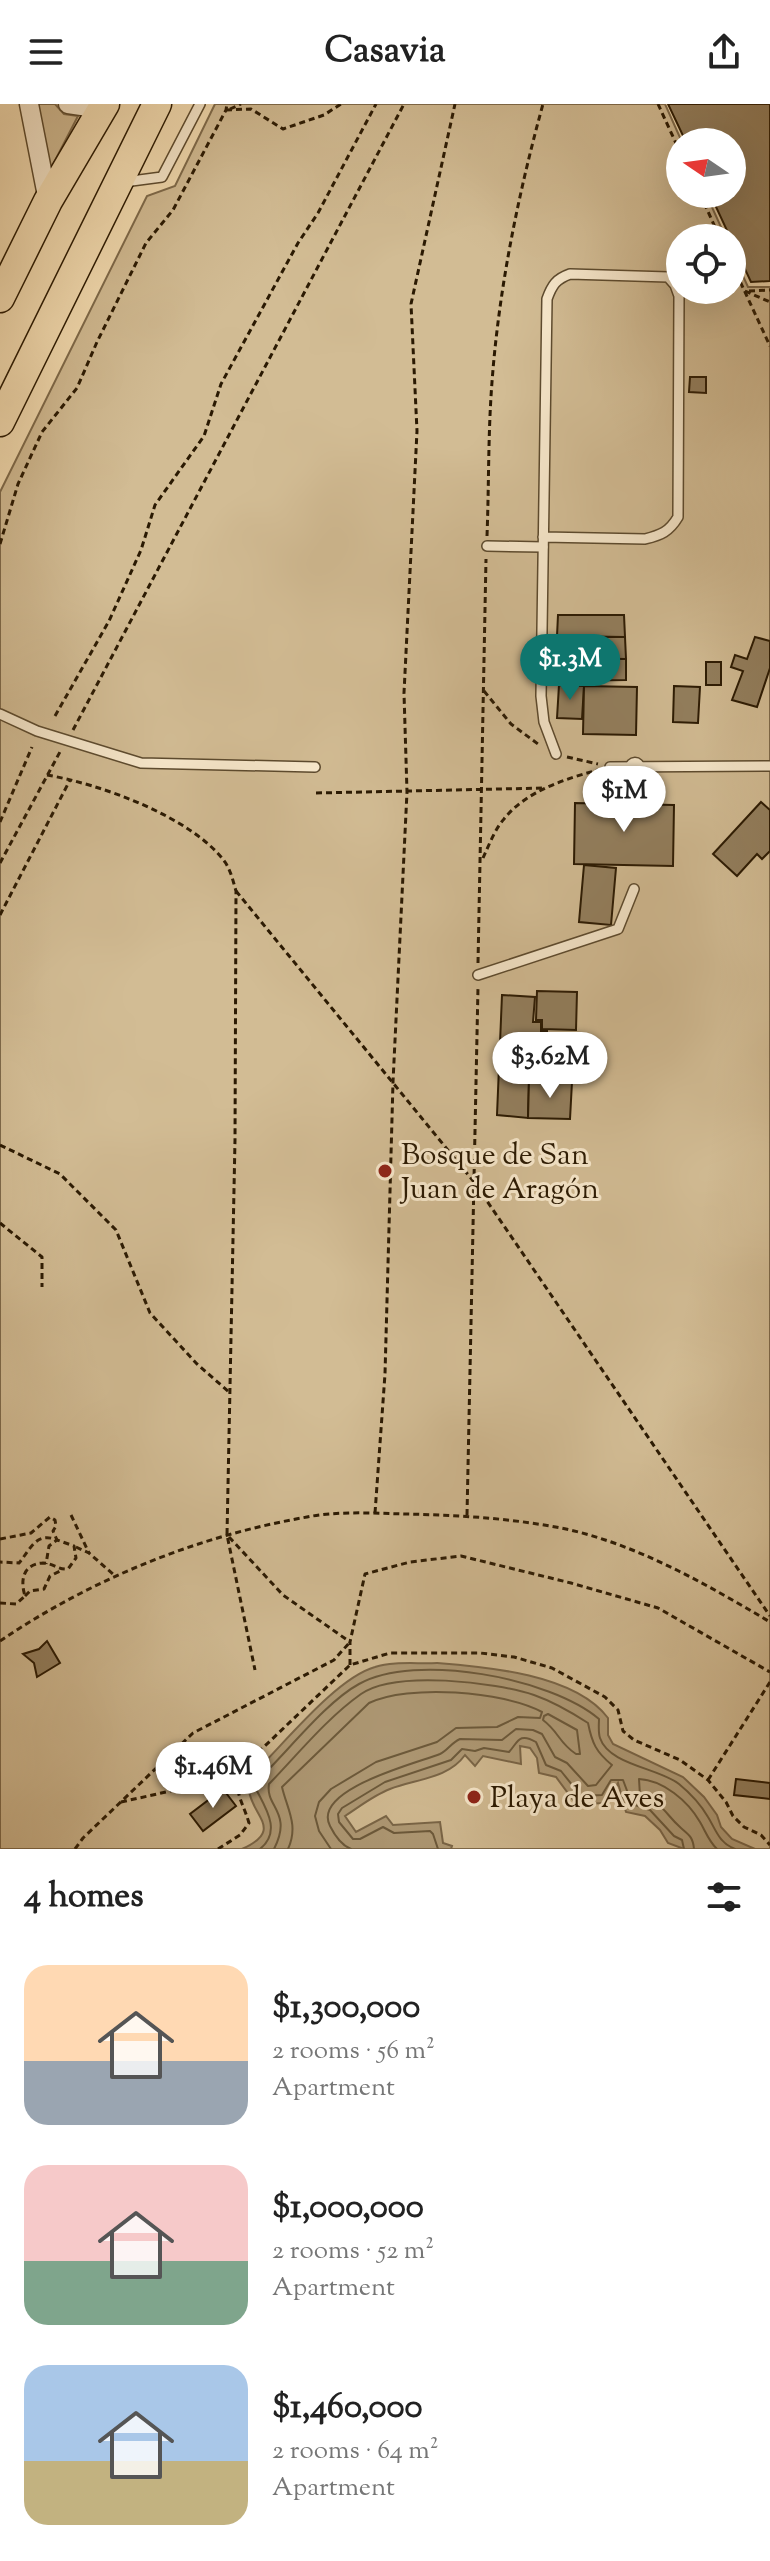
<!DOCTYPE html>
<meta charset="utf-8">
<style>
body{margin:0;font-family:"Sorts Mill Goudy",serif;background:#f6f6f6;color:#222;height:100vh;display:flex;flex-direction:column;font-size:30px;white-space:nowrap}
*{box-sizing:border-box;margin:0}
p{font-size:26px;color:#767676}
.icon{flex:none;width:44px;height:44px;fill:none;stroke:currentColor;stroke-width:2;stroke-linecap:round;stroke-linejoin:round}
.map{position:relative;height:1745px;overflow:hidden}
.panel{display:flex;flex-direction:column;background:#fff;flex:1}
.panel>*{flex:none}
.needle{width:52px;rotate:283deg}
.controls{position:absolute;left:666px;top:24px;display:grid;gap:16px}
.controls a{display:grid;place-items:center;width:80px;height:80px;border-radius:50%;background:#fff;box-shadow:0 8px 32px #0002;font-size:40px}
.price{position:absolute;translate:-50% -68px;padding:0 18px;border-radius:28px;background:#fff;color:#222;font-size:26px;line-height:52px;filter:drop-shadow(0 2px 4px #0008)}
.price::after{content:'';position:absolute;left:50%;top:48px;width:24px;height:18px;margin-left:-12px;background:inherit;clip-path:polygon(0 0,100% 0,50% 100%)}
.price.selected{background:#0f766e;color:#fff}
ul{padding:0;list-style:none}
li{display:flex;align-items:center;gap:24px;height:200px;padding:0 24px}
li span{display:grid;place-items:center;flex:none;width:224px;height:160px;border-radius:24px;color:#555}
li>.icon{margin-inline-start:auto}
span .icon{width:96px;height:96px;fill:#fffc;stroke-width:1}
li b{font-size:34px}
h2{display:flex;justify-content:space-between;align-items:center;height:96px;padding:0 24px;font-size:34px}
header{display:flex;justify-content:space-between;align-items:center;height:104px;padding:0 24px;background:#fff;font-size:36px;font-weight:700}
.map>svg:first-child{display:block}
</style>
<header><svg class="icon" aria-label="menu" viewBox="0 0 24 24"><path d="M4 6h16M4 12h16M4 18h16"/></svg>Casavia<svg class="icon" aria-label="share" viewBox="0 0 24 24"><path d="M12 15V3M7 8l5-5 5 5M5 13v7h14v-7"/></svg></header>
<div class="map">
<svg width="770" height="1745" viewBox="0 0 770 1745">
<rect width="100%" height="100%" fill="#f4ddb2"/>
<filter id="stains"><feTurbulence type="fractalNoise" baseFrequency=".0025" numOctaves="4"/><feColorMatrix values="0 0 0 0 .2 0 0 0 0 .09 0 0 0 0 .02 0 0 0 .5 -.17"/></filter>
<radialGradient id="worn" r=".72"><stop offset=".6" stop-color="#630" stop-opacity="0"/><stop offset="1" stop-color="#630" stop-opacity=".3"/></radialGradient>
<!-- green -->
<g fill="#d2bc94" stroke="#7e6a4b" stroke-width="2">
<path d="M32 0H55L64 10 78 12 47 72Z"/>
<path d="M215 0H665L682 38H680V90H706L726 134H680V186H732V148L748 183H770V1745H0V388L147 92 175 82Z"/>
</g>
<!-- water -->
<path fill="#af9a76" stroke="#7a6648" stroke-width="2" d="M437 1559C487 1563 575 1570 608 1614V1631L613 1640 683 1673 704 1693 717 1711 721 1723 732 1735 755 1745H684L668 1739 660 1726 645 1712 626 1708 618 1679 608 1699 576 1700 556 1673 539 1669 537 1654 530 1644 520 1642 521 1660 483 1652 475 1662 465 1651C448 1675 415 1675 390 1685 374 1691 359 1703 345 1712L356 1728 386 1712 393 1721 440 1718 443 1739 452 1742 451 1745H242C284 1726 253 1713 249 1687 248 1680 251 1675 254 1669 284 1640 336 1574 375 1563 393 1557 417 1560 437 1559Z"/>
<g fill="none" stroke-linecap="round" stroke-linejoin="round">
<!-- shore -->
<g stroke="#6c5a3c" stroke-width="2">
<path d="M548 1610 577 1626 580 1650H576C559 1639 559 1628 543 1616L544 1612Z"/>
<path d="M260 1745C281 1728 267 1706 257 1687L261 1673C289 1646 326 1598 359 1580 415 1548 551 1574 599 1615 599 1620 598 1628 600 1634 609 1661 659 1664 679 1680 690 1689 701 1701 708 1713 716 1726 719 1739 735 1745"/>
<path d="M274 1745C293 1708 265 1703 269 1680 298 1650 327 1614 361 1590 395 1566 495 1578 534 1591 554 1598 571 1608 588 1619 592 1639 596 1648 612 1661L596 1681 588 1682 567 1659 555 1653 542 1630 533 1626 516 1625 502 1636 460 1635C451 1639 448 1646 440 1650 418 1659 311 1685 330 1722 335 1732 341 1741 351 1745"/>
<path d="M288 1745C299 1721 287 1705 282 1683L369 1599C408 1580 503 1587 542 1608L540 1614 518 1613 497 1623 456 1624 437 1638 376 1658 331 1685 319 1698 315 1712 319 1727 331 1745"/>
<path d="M438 1745 433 1730 430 1727 394 1729 383 1723 360 1735H353L339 1718 338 1710 342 1704 385 1678 451 1656 462 1645 475 1647 484 1644 509 1648C518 1638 519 1628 536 1638L546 1661 561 1667 581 1692 602 1691 611 1676H623L632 1700 650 1706 674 1732 682 1736 684 1745"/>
<path d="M694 1745C693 1733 689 1731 681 1724 663 1708 666 1701 640 1692L639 1675C663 1676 688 1697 700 1718 706 1728 708 1736 717 1745"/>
</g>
</g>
<!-- building -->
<g fill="#937f5e" stroke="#2a1902" stroke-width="2">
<path d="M668 0H770V177L751 178 710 90H732V38H686Z"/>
<path d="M690 273H706V289L689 288Z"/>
<path d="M558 511H624L625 533 557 532Z"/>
<path d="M569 533H625L626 555 569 554Z"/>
<path d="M755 533 770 537V564L757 603 732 596 743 567 731 563 735 551 747 555Z"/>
<path d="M555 555H626V576L555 577Z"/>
<rect x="706" y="558" width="15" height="23"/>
<path d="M559 581 584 582 582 615 557 614Z"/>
<path d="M584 582 637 583 636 631 583 630Z"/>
<path d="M674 582 700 583 698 619 673 618Z"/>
<path d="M761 698 770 706V747L762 755 757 750 737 772 713 750Z"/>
<path d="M575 699 674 701 673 762 574 760Z"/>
<path d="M584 761 616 764 611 821 579 818Z"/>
<path d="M537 887 577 888 576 926 542 925V916H536Z"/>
<path d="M502 891 535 893 533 918H541V927H547V939L523 937 521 977 529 976 528 1014 497 1011Z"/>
<path d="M526 941 573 942V966L526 965Z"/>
<path d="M529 976 572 978 570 1015 528 1014Z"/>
<path d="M47 1537 60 1559 37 1573 34 1559 23 1550 39 1545Z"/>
<path d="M736 1675 770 1679V1695L734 1691Z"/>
<path d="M223 1685 236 1702 203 1727 190 1710Z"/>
</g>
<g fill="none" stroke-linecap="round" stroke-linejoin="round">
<defs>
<g id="service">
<path d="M124 78 162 73 200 0"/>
<path d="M543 433 645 435C661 431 669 428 678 413L679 192 675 181 668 173 570 170C556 175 552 181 547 195L541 592 544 618 556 650"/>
<path d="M487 442 543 443"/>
<path d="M0 610 37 627 141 659 315 663"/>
<path d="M610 663 770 662"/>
<path d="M478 871 618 825 634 785"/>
</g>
<g id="minor">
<path d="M29 0 48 97"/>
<path d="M68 0 102 5"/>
<path d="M635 663 636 700"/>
</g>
<g id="primary">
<path d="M0 194 48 97 105 0"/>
<path d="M0 318 157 0"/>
</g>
</defs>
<!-- service casing -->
<use href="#service" stroke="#5c4a2e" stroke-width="12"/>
<!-- minor casing -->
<use href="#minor" stroke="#5c4a2e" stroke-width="21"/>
<!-- primary casing -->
<use href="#primary" stroke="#2a1902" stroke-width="31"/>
<!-- path -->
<g stroke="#2a1902" stroke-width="3" stroke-dasharray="6 4" stroke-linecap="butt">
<path d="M658 0 680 48"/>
<path d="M230 5 241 0"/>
<path d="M226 6 251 5 283 25 324 11 341 0"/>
<path d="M700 90 720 134"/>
<path d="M732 160 770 242"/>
<path d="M745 187 770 198"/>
<path d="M749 187 770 186"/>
<path d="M487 432C489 380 488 329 492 278 499 184 518 91 543 0"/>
<path d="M0 440 18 380 42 328 77 284 97 238 146 139 173 106 226 6 227 0"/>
<path d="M484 587 511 620 538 640"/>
<path d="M55 612 109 517 141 446 155 401 204 332 221 280 298 139 318 109 376 0"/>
<path d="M73 626 404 0"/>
<path d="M567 653 598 660"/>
<path d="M47 671C100 680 192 713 225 758 231 767 233 777 236 787L235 1036 227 1431 255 1566"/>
<path d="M316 689 546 684"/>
<path d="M0 718 32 643"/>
<path d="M483 754C489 741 495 725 504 715 526 687 565 675 598 666"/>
<path d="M0 759 61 646"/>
<path d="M236 787 474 1078 770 1512"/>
<path d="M0 811 70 676"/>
<path d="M478 859 486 455"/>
<path d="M0 1041 60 1070 116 1126 150 1209 197 1260 229 1288"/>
<path d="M0 1119 42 1153V1183"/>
<path d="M375 1409 385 1270 393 978 407 688 404 589 417 327 411 200 455 0"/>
<path d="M71 1411 89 1449"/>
<path d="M467 1411 478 883"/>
<path d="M229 1433 283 1491 350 1538"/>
<path d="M0 1435 31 1429 50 1413 55 1416 56 1422 53 1427 57 1436C36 1427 30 1446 19 1459L0 1458"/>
<path d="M76 1443 89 1449 114 1471"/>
<path d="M25 1492 30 1487 44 1485 50 1472 60 1467"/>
<path d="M0 1499 16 1500 25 1492C20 1476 23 1460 43 1459 53 1459 58 1466 68 1465L76 1454 74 1442 57 1436 49 1442 46 1460"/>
<path d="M0 1537C92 1475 197 1432 307 1413 338 1407 372 1409 404 1410 456 1411 509 1414 561 1424 635 1439 706 1480 770 1518"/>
<path d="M350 1561V1538L365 1470 410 1458 461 1452 571 1479 658 1504 770 1568"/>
<path d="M708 1676 770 1578"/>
<path d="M121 1698 238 1672"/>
<path d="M75 1745 83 1734 193 1629 334 1556 350 1538"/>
<path d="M218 1745 240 1731 249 1719C241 1692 229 1684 248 1658L350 1561 390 1549H480L514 1553 552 1564 605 1593 618 1606 623 1627 634 1636 680 1656 708 1676 726 1698 733 1712 744 1723 761 1731 770 1741"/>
</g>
<!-- service -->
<use href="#service" stroke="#f8e9cd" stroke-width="9"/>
<!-- minor -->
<use href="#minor" stroke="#f8e9cd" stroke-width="18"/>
<!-- primary -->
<use href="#primary" stroke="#f4ddb2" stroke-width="28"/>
</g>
<!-- markers -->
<g fill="#8f2418" stroke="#f8e9cd" stroke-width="3">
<circle cx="385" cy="1067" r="8"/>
<circle cx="474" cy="1693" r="8"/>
</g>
<g text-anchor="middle" stroke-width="6" stroke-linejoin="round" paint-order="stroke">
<!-- poi labels -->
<g font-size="30" fill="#2a1902" stroke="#f8e9cd" text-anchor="start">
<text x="401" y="1060">Bosque de San<tspan x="401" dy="34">Juan de Aragón</tspan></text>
<text x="490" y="1703">Playa de Aves</text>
</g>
</g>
<rect width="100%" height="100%" filter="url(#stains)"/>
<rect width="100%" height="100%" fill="url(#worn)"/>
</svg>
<div class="controls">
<a><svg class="needle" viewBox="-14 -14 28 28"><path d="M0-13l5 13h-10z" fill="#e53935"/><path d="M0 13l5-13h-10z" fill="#767676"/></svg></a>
<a><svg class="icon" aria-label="locate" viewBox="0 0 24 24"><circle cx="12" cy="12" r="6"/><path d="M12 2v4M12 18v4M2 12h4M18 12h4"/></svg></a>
</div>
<b class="price selected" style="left:570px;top:598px">$1.3M</b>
<b class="price" style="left:624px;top:730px">$1M</b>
<b class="price" style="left:550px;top:996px">$3.62M</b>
<b class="price" style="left:213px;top:1706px">$1.46M</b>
</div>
<section class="panel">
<h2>4 homes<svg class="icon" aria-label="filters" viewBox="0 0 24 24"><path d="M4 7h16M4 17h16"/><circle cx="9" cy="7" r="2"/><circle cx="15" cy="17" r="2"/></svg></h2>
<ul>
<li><span style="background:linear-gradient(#ffd9b3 60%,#9aa5b1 0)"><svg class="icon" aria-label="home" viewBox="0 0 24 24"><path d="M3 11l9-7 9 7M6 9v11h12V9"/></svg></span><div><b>$1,300,000</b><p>2 rooms · 56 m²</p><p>Apartment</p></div></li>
<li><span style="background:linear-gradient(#f6c9c9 60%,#7fa58c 0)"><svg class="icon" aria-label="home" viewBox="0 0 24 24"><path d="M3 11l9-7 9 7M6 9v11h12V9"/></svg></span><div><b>$1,000,000</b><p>2 rooms · 52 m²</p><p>Apartment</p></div></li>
<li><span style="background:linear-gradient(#a9c7e8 60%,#c2b280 0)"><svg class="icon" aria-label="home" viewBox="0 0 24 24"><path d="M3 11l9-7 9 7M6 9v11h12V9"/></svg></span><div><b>$1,460,000</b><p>2 rooms · 64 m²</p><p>Apartment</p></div></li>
</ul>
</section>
